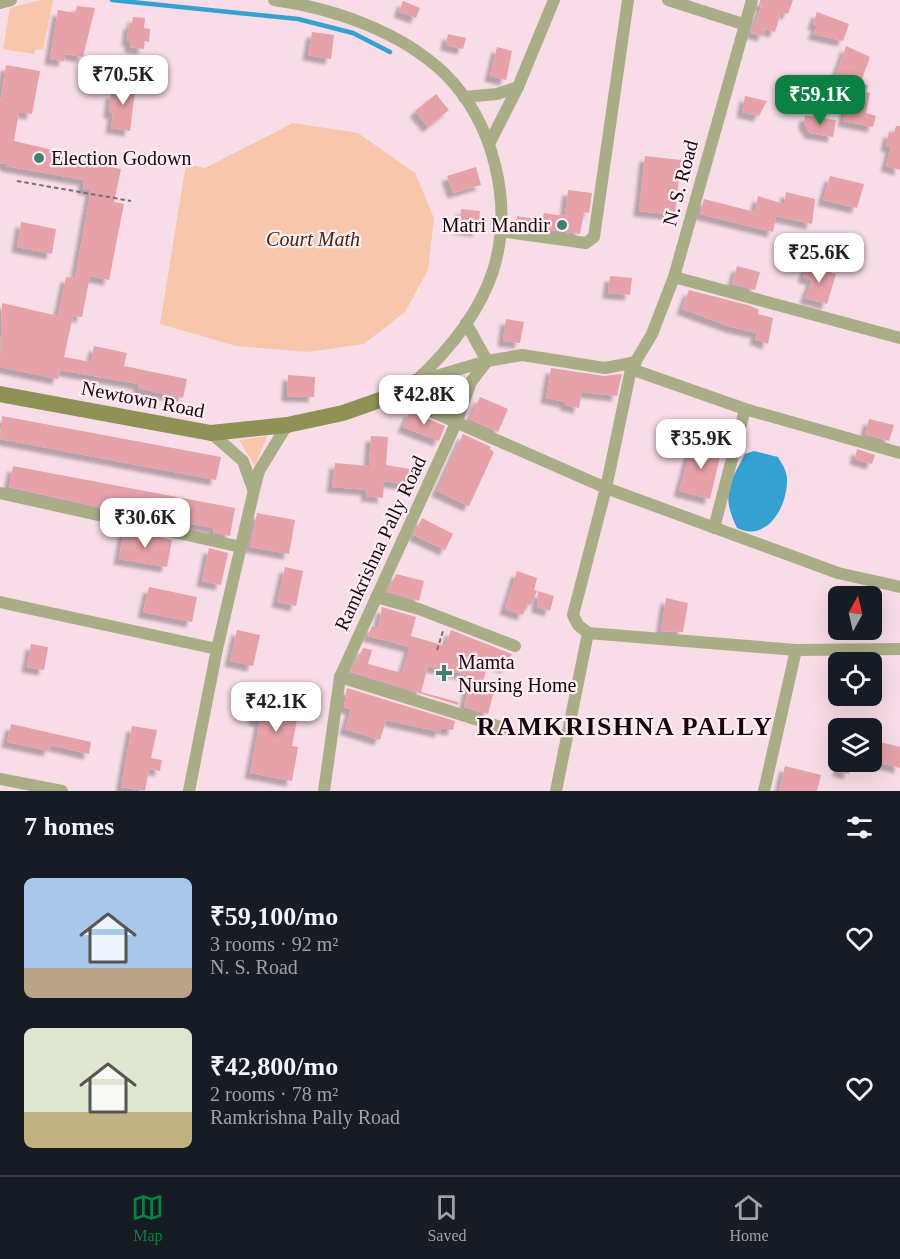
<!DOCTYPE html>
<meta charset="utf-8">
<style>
body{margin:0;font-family:"Times New Roman",serif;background:#242831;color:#f1f3f6;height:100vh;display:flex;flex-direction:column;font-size:22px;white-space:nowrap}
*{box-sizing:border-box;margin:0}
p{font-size:20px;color:#9ea1a6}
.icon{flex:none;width:33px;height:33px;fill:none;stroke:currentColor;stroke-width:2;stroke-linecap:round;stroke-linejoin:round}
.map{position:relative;height:791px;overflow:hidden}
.drawer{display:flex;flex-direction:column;background:#171b24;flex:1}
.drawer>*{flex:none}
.needle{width:39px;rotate:8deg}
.controls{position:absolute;left:828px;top:586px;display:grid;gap:12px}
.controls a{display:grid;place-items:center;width:54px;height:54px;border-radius:9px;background:#171b24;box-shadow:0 6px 24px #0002;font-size:30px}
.price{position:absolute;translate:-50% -51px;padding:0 14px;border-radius:12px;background:#fff;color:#222;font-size:20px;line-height:39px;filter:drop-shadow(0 2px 3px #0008)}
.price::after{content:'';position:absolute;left:50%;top:36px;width:18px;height:14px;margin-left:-9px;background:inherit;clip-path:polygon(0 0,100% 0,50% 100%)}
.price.on{background:#0b8043;color:#fff}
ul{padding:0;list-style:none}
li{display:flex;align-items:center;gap:18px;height:150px;padding:0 24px}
li span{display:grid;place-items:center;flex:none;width:168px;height:120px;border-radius:9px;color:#555}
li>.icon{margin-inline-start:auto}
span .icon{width:72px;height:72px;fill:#fffc;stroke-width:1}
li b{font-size:26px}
h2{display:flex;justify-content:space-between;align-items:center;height:72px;padding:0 24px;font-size:26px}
.tabs{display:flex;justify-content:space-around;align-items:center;height:84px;border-top:2px solid #363941;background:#171b24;font-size:16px;color:#9ea1a6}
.tabs a{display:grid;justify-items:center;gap:3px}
.tabs .on{color:#0b8043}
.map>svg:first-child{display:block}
</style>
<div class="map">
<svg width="900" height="791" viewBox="0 0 900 791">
<defs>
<filter id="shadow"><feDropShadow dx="-5.5" dy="5.5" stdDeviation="1.5" flood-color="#0004"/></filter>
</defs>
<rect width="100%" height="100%" fill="#f8dce7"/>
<!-- green -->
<g fill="#f8c7ab">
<path d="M41 0H53L43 50 36 49 34 54 3 49 10 8Z"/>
<path d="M293 123 358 133 415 173 434 218 428 270 405 312 364 344 307 352 236 346 160 324 186 164 205 168Z"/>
<path d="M267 436 255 466 239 440Z"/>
</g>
<!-- water -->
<path fill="#34a1d1" d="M754 451 778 457C782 464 787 471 787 479 788 506 767 543 737 528 721 495 729 484 745 454Z"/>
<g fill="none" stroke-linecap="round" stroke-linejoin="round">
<!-- stream -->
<path stroke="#34a1d1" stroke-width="4.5" d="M112 0 298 19 353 33 390 52"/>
</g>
<!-- building -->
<g fill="#e6a1a9" filter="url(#shadow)">
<path d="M760 0H793L788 14 781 12 775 32 765 29 763 36 751 33 762 5H759Z"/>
<path d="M403 1 420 8 416 18 399 12Z"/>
<path d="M77 6 95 8 83 57 65 54 64 61 50 59 58 10 75 13Z"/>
<path d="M817 12 849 24 843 41 813 34 817 26 813 24Z"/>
<path d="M133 17 145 18 144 28 150 29 149 42 144 41V49L130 47V41H127L129 23 132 24Z"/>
<path d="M312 32 334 35 331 59 308 55Z"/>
<path d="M448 34 466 38 463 49 446 45Z"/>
<path d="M846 46 870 57 860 84 868 85 866 92 870 93 866 113 876 116 873 127 843 121 848 98 820 91 824 80 833 83Z"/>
<path d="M497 47 512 51 506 80 490 76Z"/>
<path d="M6 65 40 71 32 114 19 112 14 141 57 151 56 156 121 169 114 202 124 204 109 280 90 276 82 317 73 316 64 357 91 362 94 346 127 353 124 366 187 379 183 398 138 388 139 384 60 370 58 379 0 367 2 303 58 316 66 277 75 278 91 190 83 189 84 180 6 166V164L0 163V103Z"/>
<path d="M118 80 136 83 130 131 111 128 113 113H109L111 93 117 94Z"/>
<path d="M436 94 449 110 428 127 415 111Z"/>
<path d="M745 96 767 101 759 116 742 112Z"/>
<path d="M805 115 836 120 833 137 810 133 804 123Z"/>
<path d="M896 126H900V170L886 166 891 147 886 146 889 132 894 133Z"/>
<path d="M645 156 681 160 675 215 639 211Z"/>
<path d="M476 167 481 185 453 193 447 176Z"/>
<path d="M830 176 864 184 857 208 823 200Z"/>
<path d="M568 190 592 193 589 213 584 212 580 234 516 225 517 216 542 220 544 213 565 216Z"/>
<path d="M786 192 815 199 812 224 776 216 773 232 700 214 704 199 755 212 758 196 784 204Z"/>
<path d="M461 209 480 211 478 231 459 229Z"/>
<path d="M21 222 56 229 52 254 17 247Z"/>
<path d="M807 265 836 274 827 304 805 298 812 280 803 277Z"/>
<path d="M737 266 760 272 755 290 732 284Z"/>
<path d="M610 276 632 278 630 295 608 293Z"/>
<path d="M689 290 751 306 759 310 758 314 773 318 768 344 755 339 757 333 731 327 682 309Z"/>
<path d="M506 319 524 322 520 343 503 341Z"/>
<path d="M551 368 604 376 622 374 617 396 582 392 579 408 565 405 566 402 546 398Z"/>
<path d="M288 375 315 377 314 397 287 396Z"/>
<path d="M421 391 453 403 450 411 419 397Z"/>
<path d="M480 397 508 409 498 432 470 419Z"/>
<path d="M410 411 445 426 439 441 403 427Z"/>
<path d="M2 416 221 457 216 480 0 439Z"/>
<path d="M869 419 894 425 889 441 865 434Z"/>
<path d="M463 434 491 447 490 449 494 452 469 506 437 491Z"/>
<path d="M371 436 388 437 386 465 416 470 414 486 384 481 383 498 366 496 367 490 332 487 335 463 369 466Z"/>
<path d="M693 441 722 449 710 499 679 491Z"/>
<path d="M857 449 875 455 872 464 855 459Z"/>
<path d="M13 466 235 508 230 536 213 532 214 528 175 521 174 524 9 487Z"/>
<path d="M257 513 295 520 289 554 250 547Z"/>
<path d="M422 518 453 534 445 550 414 535Z"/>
<path d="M124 529 172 540 167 567 119 559Z"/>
<path d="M209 548 228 553 221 585 202 581Z"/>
<path d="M285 567 303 571 296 606 277 602Z"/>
<path d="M517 571 537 578 534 590 537 591 531 605 527 604 523 615 505 609Z"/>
<path d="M396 574 424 581 419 601 388 592Z"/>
<path d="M149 587 197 597 192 622 143 612Z"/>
<path d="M538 591 554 596 550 611 537 607Z"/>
<path d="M666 598 688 603 683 632 661 631Z"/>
<path d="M382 607 416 617 411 636 445 646 451 630 512 654 506 668 489 661 482 684 495 687 488 714 464 707 471 676 428 666 421 692 458 702V705L351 672 363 648 372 650 368 664 402 673 410 647 368 636 372 626 378 628Z"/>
<path d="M237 630 260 635 253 666 230 661Z"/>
<path d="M31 644 48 647 44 670 27 667Z"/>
<path d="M261 685 302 693 292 746 298 747 292 781 250 773 260 721 254 720Z"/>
<path d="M347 688 455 721 453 730 441 728 440 732 386 720 380 740 345 729 351 709 344 707Z"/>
<path d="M11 724 91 742 89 754 51 745 49 751 7 742Z"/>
<path d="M132 726 157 730 151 758 162 760 160 771 149 769 145 791 121 787Z"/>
<path d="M872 740 900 747V768L872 761Z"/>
<path d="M840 762H852L849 774 838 771Z"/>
<path d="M785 766 821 775 817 791H779Z"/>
</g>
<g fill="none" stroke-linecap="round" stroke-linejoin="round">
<!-- path -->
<g stroke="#816a74" stroke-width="2" stroke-dasharray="4.5 3" stroke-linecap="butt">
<path d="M17 181 131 201"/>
<path d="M437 650 443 631"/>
</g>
<!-- street -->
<g stroke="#aaae87" stroke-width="12">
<path d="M274 0C332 8 400 31 444 73 494 122 514 204 493 271 479 314 447 352 415 382"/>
<path d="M668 0 743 24"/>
<path d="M0 3 11 0"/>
<path d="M464 97 497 94 518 87 554 0"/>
<path d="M489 144 518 87"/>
<path d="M500 231 586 243 594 237 628 0"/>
<path d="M674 277 900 338"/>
<path d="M631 369 745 409 900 453"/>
<path d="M419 381 487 361 522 355 605 368 636 362"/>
<path d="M394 395 606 488 631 369 652 334 674 277 752 0"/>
<path d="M211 433 243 461 253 489"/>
<path d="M0 493 241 547"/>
<path d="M714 528 745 409"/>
<path d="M376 597 419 609 515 646"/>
<path d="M0 602 217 649"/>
<path d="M588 633 796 650 900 649"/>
<path d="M340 677 507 729"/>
<path d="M0 779 62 791"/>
<path d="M189 791 217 649 254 490 259 471 287 425"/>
<path d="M324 791 340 677 457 421 471 382 487 361 466 323"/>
<path d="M556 791 588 633 578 625 573 615 606 488 838 573 900 587"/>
<path d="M764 791 796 650"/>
</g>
<!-- secondary -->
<path stroke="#8e9257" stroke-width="16" d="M0 394 211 433 287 425 343 413 394 395 415 382"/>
</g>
<!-- markers -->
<g fill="#41806e" stroke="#fceef3" stroke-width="2">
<circle cx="39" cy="158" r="6"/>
<circle cx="562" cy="225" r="6"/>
<path d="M441 664h6v6h6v6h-6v6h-6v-6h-6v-6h6z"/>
</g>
<g text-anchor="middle" stroke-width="4.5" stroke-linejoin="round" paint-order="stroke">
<!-- poi labels -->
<g font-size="20" fill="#19050e" stroke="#fceef3" text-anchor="start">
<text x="51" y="165">Election Godown</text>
<text x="550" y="232" text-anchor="end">Matri Mandir</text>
<text x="458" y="669">Mamta<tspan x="458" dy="23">Nursing Home</tspan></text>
</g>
<!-- street labels -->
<g font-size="20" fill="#19050e" stroke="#fceef3">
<text transform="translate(680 183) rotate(-75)" y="7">N. S. Road</text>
<text transform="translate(143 399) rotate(11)" y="7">Newtown Road</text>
<text transform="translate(380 543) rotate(-65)" y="7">Ramkrishna Pally Road</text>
</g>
<!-- park labels -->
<g font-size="20" font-style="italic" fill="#46250f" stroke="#fceef3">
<text x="313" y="246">Court Math</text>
</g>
<!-- district labels -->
<g font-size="26" font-weight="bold" letter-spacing="1.5" fill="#19050e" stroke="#fceef3">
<text x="625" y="735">RAMKRISHNA PALLY</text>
</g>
</g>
</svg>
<div class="controls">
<a><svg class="needle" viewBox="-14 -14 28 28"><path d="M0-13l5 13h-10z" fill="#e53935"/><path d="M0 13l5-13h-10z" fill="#9ea1a6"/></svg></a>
<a><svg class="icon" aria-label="locate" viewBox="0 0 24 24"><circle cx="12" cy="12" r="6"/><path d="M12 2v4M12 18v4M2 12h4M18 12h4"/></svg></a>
<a><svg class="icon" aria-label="layers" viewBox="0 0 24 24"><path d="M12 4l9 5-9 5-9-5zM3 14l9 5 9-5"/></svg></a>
</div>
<b class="price" style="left:123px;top:106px">₹70.5K</b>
<b class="price on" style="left:820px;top:126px">₹59.1K</b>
<b class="price" style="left:819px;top:284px">₹25.6K</b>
<b class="price" style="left:424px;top:426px">₹42.8K</b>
<b class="price" style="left:701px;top:470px">₹35.9K</b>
<b class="price" style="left:145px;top:549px">₹30.6K</b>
<b class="price" style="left:276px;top:733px">₹42.1K</b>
</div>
<section class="drawer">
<h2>7 homes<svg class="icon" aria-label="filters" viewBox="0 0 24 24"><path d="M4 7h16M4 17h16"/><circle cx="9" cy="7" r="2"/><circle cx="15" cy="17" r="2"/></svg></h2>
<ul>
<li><span style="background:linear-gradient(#a9c7e8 75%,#b9a48a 0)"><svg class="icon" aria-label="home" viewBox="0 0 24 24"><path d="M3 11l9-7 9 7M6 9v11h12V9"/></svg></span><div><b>₹59,100/mo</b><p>3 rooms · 92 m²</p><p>N. S. Road</p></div><svg class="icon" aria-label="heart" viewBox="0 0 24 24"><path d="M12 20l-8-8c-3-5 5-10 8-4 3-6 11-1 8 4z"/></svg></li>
<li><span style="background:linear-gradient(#dfe7d0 70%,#c2b280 0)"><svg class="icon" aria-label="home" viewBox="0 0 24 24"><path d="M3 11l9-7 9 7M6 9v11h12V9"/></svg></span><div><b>₹42,800/mo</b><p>2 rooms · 78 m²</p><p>Ramkrishna Pally Road</p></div><svg class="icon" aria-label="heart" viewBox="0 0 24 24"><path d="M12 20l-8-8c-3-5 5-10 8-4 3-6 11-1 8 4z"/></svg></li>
</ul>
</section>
<nav class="tabs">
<a class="on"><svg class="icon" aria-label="map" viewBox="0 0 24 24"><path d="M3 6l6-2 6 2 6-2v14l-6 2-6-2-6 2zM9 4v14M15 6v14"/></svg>Map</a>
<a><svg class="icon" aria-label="saved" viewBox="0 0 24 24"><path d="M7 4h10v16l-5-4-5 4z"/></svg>Saved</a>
<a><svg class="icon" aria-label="home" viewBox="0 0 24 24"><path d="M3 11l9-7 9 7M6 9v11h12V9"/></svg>Home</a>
</nav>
